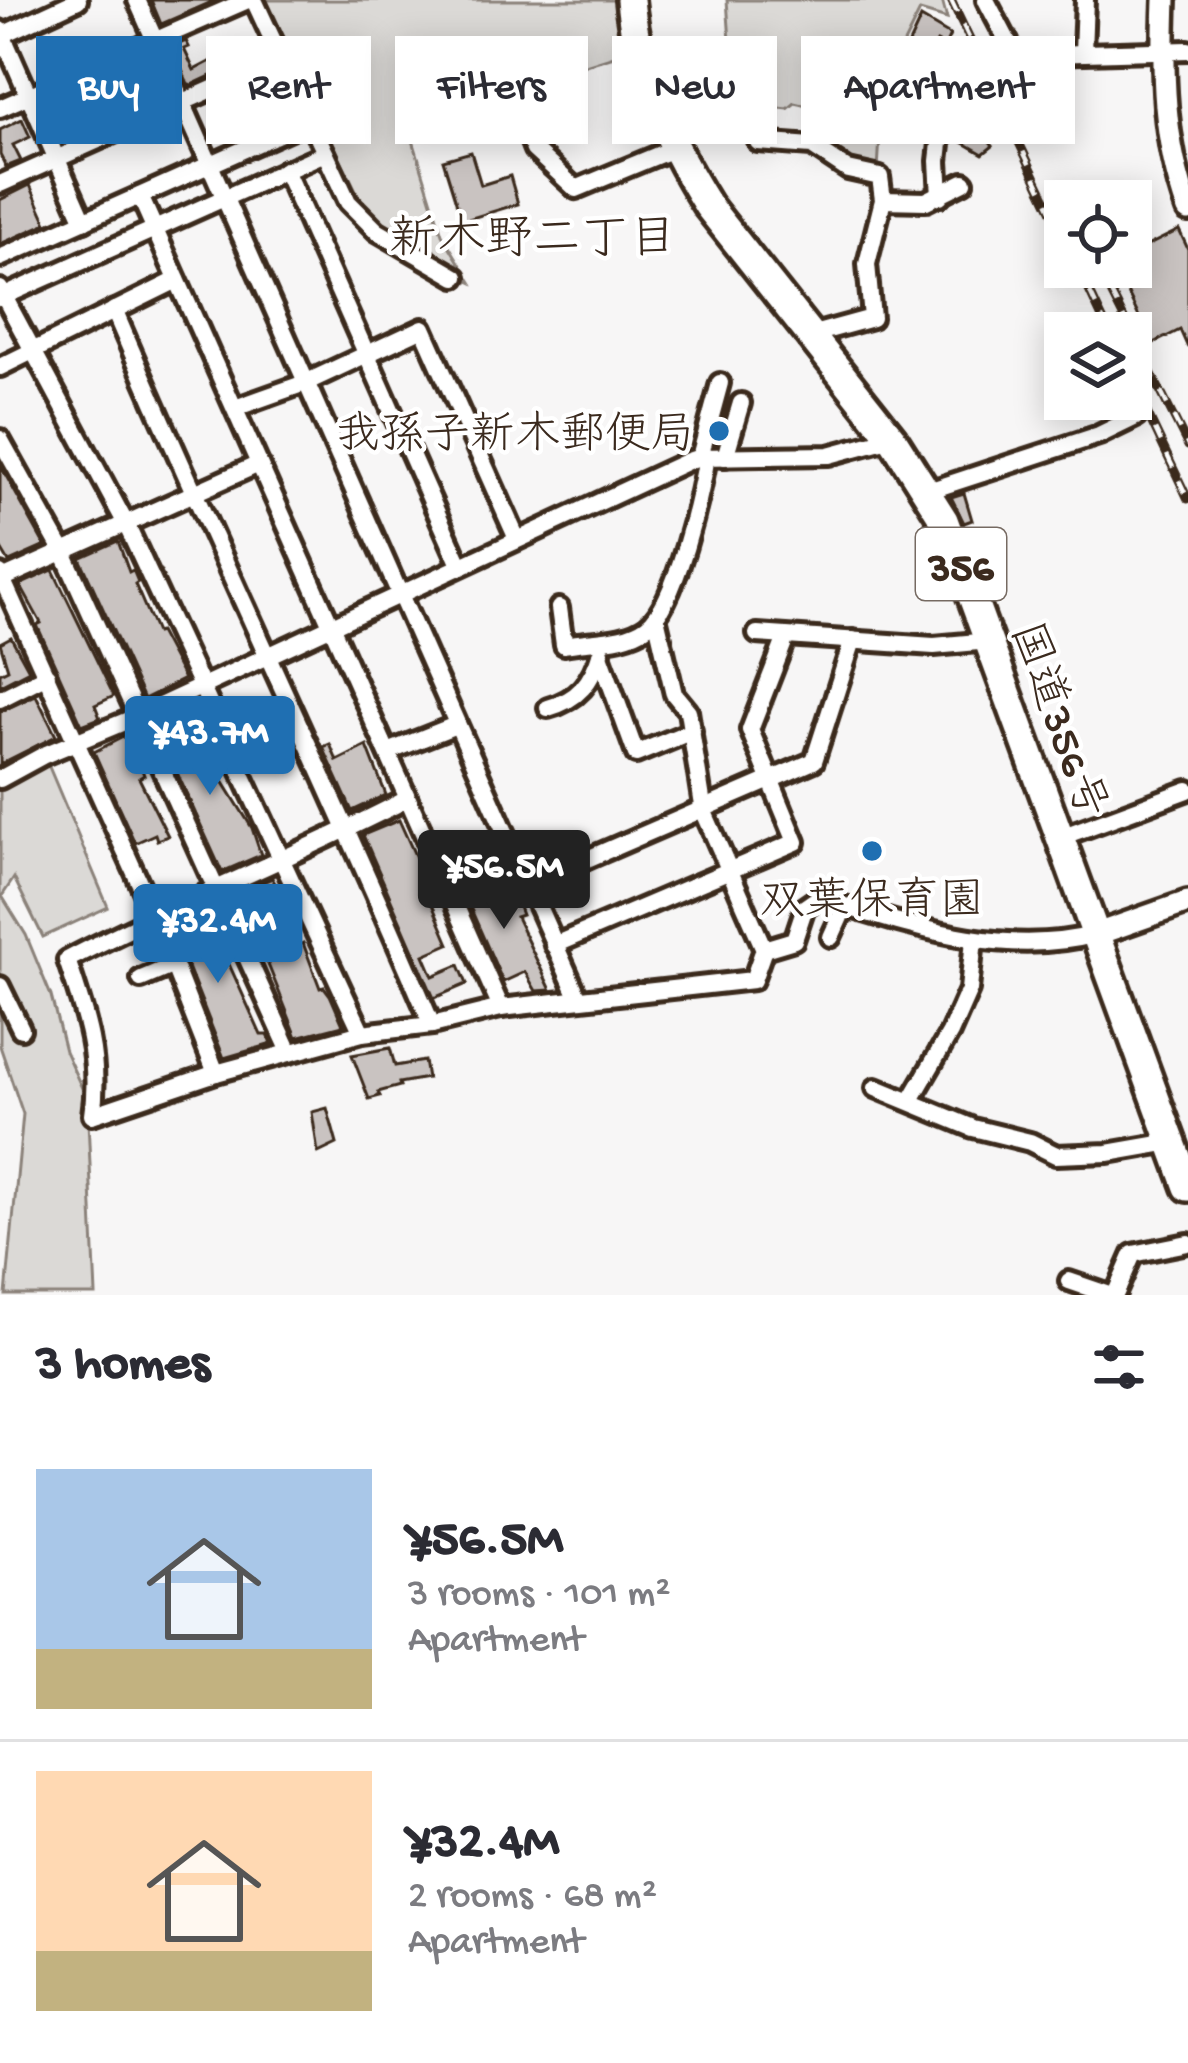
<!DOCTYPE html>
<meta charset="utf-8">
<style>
body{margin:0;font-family:"Gochi Hand","Klee One",sans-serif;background:#f7f7f7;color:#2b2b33;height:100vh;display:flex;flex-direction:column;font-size:45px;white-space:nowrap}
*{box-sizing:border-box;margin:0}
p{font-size:39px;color:#7c7c81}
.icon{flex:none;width:66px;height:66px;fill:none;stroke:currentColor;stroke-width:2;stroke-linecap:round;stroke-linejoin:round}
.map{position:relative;height:1295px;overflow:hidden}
.sheet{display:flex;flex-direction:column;background:#fff;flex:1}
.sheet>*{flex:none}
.top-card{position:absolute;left:36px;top:36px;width:1116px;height:108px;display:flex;gap:24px}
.tools{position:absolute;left:1044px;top:180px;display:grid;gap:24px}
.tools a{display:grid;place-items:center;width:108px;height:108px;border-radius:0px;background:#fff;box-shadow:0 6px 30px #0003;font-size:60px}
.price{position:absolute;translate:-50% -102px;padding:0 27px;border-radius:12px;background:#1f6fb2;color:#fff;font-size:39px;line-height:78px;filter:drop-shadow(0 3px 6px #0008)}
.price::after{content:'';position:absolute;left:50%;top:72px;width:36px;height:27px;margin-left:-18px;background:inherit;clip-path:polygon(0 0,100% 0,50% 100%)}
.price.current{background:#222;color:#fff}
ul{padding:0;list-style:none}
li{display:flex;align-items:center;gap:36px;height:300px;padding:0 36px}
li+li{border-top:3px solid #e1e1e2}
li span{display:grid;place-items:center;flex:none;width:336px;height:240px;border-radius:0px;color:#555}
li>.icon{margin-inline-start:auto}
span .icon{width:144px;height:144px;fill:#fffc;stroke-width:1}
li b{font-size:51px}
h2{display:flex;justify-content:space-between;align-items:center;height:144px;padding:0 36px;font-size:51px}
.chip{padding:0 42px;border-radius:0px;background:#fff;box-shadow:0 6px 30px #0003;font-size:42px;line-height:108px}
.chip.current{background:#1f6fb2;color:#fff}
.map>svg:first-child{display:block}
</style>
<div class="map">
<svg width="1188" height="1295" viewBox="0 0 1188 1295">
<rect width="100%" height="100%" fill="#f7f6f6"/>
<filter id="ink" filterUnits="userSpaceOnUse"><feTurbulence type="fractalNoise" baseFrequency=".00833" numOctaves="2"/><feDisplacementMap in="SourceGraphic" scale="24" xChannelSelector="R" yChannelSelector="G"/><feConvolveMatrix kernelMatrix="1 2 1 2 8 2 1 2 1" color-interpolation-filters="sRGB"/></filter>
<g filter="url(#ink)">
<!-- green -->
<g fill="#dbd9d6" stroke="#8b827a" stroke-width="3">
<path d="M263 0H620L627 52 407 121 442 234 471 282 433 264 369 217Z"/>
<path d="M727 0H942L947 19 920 11 883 86 878 170C862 165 843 160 832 146 815 125 832 110 795 103L788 109 761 106 759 136 719 120 735 110Z"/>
<path d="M44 755 108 907 43 937 14 878 2 896 26 935 51 996 65 1051 87 1099 96 1295H6L23 1114 0 1046V779Z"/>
</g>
<!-- building -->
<g fill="#c9c3c1" stroke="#3b2a1e" stroke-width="3">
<path d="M151 0H216L161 24Z"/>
<path d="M921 18 950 35 945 46 937 42 921 74 900 63Z"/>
<path d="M186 41 189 47 184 49 194 70 215 59 221 71 189 86 172 47Z"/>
<path d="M148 57 166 96 126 114 115 91 88 105 99 126 63 142 48 107 97 80 120 70 122 76 141 67 138 62Z"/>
<path d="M963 112 981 127 979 130 993 146 983 154 959 140 963 134 954 124Z"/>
<path d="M22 119 30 137 13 145 21 161 6 167 0 155V130Z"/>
<path d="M471 152 481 185 510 176 518 204 462 221 443 160Z"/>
<path d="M30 185 47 223 0 244V200Z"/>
<path d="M1179 230 1188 249V348L1180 330 1152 344 1115 267H1131V254Z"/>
<path d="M0 465 45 546 9 562 0 547Z"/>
<path d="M964 493 972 520 964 523 951 497Z"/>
<path d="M118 541 129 572 133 570 138 582 135 584 156 633 159 632 184 679 144 699 80 558Z"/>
<path d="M53 570 114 696 95 705 100 718 82 725 37 625 41 623 20 585Z"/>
<path d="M11 637 29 670 0 685V673L8 669 0 643Z"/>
<path d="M36 695 56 736 0 764V712Z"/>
<path d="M163 720 168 731 181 724 189 737 201 731 215 768 252 828 261 855 222 872 155 724Z"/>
<path d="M129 734 144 775 139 778 168 836 157 840 155 834 135 843 94 752Z"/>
<path d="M330 744 337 761 367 746 386 795 352 811 323 747Z"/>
<path d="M399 820 432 893 428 895 449 944 424 955 433 976 459 965 467 984 434 998 363 835Z"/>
<path d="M499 874 511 902 516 899 522 915 516 917 551 990 536 991 525 972 503 982 463 891Z"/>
<path d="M272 878 292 912 280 917 294 947 303 943 320 988 324 987 330 995 343 1025 297 1037 261 947 255 943 240 912 266 901 258 884Z"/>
<path d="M207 907 213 920 210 922 261 1035H268L272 1044 224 1058 171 924Z"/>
<path d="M390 1048 395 1066 424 1061 427 1078 399 1083 400 1086 378 1092 380 1096 369 1099 352 1055Z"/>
<path d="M327 1108 337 1144 318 1153 312 1112Z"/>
</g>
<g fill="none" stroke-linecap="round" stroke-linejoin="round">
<defs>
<g id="minor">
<path d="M137 0 579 999"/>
<path d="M254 0 348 202 377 231 456 277"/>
<path d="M986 0 1015 55 1188 50"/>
<path d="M0 30 84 221"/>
<path d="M0 36 78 0"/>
<path d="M1083 52 1085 0"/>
<path d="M514 99 534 150 576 189 675 148"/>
<path d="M0 108 248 0"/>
<path d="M758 142 812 146 848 170 880 177 883 200 867 264 872 318 810 335"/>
<path d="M285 170 460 565"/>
<path d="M0 184 282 58"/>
<path d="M140 196 501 1008"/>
<path d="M940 196 938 161 942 126"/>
<path d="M883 200 926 201 964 182"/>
<path d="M0 258 310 120"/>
<path d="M0 289 126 524 362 1033"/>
<path d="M0 298 325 153"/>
<path d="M114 310C216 550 330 785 432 1025"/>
<path d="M0 367 177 280"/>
<path d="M235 408 305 383 423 328 517 539"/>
<path d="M0 439 63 552 290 1052"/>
<path d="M700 457 720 383"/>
<path d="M725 457 741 403"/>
<path d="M928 491 1099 435 1136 417"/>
<path d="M0 574 154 915 216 1073"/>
<path d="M0 580 259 464"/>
<path d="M559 608 564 645C590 640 626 642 647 626 676 605 701 493 707 456"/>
<path d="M656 617 674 694 688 711 704 812 764 949"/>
<path d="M757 634 934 646 989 641"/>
<path d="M600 655 636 754 692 731"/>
<path d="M0 699 47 675"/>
<path d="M548 708C578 700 592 682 601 652"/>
<path d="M388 752 456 725"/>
<path d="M0 779 44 755 136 717 688 461 700 457 829 455 892 438"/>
<path d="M407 799C296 857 178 902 67 960 85 1013 101 1059 92 1115L216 1073 362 1033 432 1025 501 1008 753 980 764 949 794 940 805 907 818 898C908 925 1002 959 1097 934"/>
<path d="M1061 837 1188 790"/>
<path d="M527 885 814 761 853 640"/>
<path d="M445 886 513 853"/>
<path d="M831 937 845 906"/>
<path d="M554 945 796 842 750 730 786 637"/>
<path d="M141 979 174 965"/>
<path d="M0 986 21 1029"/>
<path d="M876 1088 973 1128 1030 1142 1056 1155 1108 1153 1171 1142"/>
<path d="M911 1100 950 1033 969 990 974 939"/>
<path d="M1069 1281 1110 1295"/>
<path d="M1115 1295 1133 1254 1188 1243"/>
</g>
<g id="tertiary">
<path d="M1165 0C1162 73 1163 140 1188 210"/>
<path d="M1097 934 1188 902"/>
</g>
<path id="trunk" d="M630 0C637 73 669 144 708 206L892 438 944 520 1188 1187"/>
</defs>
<!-- minor casing -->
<use href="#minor" stroke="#3b2a1e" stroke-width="26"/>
<!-- tertiary casing -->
<use href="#tertiary" stroke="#3b2a1e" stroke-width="30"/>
<!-- trunk casing -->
<use href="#trunk" stroke="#3b2a1e" stroke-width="36"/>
<!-- minor -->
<use href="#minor" stroke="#fff" stroke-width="16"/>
<!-- tertiary -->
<use href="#tertiary" stroke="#fff" stroke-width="21"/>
<!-- trunk -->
<use href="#trunk" stroke="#fff" stroke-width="27"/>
<defs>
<g id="rail">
<path d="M951 0 1065 239"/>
<path d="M1078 267 1109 333"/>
<path d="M1098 267 1188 446"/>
<path d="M1131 379 1188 499"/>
</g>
</defs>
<!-- rail casing -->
<use href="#rail" stroke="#3b2a1e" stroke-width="9"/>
<!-- rail -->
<use href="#rail" stroke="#fff" stroke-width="4.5" stroke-dasharray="14" stroke-linecap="butt"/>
</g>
</g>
<!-- markers -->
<g fill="#1f6fb2" stroke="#fff" stroke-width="4.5">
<circle cx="719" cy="431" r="12"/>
<circle cx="872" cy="851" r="12"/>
</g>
<g text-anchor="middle" stroke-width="9" stroke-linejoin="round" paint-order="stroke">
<!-- shield labels -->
<rect fill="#fff" stroke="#766a62" stroke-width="3" x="916" y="528" width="90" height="72" rx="9"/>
<g font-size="42" font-weight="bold" fill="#3b2a1e">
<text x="961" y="579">356</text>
</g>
<!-- poi labels -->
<g font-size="45" fill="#3b2a1e" stroke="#fff" text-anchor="end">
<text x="695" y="447">我孫子新木郵便局</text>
<text x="872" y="913" text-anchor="middle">双葉保育園</text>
</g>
<!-- street labels -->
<g font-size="45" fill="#3b2a1e" stroke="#fff">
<text transform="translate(1062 719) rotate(70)" y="16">国道356号</text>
</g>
<!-- neighbourhood labels -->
<g font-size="48" fill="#3b2a1e" stroke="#fff">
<text x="533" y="252">新木野二丁目</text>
</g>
</g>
</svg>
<div class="tools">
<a><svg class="icon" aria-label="locate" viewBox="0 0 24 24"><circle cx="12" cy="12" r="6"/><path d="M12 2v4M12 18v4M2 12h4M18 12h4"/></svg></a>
<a><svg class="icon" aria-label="layers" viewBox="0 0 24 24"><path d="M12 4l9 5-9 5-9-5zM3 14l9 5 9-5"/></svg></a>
</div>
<b class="price" style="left:210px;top:798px">¥43.7M</b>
<b class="price current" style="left:504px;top:932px">¥56.5M</b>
<b class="price" style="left:218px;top:986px">¥32.4M</b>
<div class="top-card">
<a class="chip current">Buy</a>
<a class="chip">Rent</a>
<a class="chip">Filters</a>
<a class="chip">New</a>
<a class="chip">Apartment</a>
</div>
</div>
<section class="sheet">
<h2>3 homes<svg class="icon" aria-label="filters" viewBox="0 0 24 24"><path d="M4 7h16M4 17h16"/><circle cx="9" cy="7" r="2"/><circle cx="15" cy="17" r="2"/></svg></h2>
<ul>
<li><span style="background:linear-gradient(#a9c7e8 75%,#c2b280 0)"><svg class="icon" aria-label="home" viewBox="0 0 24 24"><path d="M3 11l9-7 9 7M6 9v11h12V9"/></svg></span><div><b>¥56.5M</b><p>3 rooms · 101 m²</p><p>Apartment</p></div></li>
<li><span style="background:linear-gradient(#ffd9b3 75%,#c2b280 0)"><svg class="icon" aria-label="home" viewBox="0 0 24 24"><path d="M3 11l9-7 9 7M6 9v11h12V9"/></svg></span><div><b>¥32.4M</b><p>2 rooms · 68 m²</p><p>Apartment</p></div></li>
</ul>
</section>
